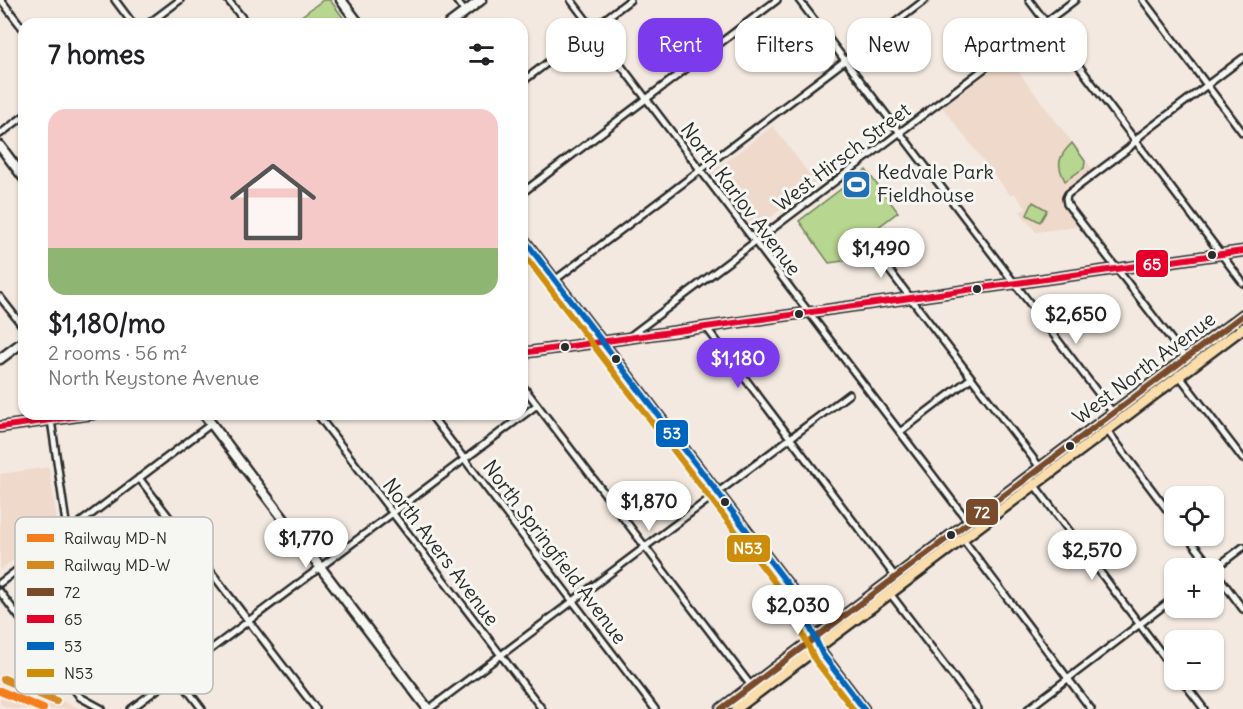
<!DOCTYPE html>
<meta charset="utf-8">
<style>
body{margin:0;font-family:Delius,sans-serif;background:#f6f6f6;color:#202124;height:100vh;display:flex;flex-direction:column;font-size:22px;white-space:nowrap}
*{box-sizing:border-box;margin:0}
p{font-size:20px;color:#757577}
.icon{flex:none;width:33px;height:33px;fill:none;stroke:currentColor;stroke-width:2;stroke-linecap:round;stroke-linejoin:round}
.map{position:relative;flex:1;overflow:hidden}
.details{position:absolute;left:18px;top:18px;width:510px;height:402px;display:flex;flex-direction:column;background:#fff;border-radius:18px;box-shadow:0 2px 4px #0004}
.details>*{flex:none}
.top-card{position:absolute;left:546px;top:18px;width:570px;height:54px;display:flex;gap:12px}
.fabs{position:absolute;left:1164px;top:486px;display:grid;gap:12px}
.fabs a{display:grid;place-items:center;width:60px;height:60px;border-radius:12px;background:#fff;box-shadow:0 2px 4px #0004;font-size:30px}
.price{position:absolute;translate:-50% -51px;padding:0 14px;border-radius:21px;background:#fff;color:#222;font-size:20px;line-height:39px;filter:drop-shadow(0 2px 3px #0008)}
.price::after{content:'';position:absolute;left:50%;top:36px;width:18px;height:14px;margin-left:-9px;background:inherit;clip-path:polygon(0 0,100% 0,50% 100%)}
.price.on{background:#7c3aed;color:#fff}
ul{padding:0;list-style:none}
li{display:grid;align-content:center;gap:12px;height:318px;padding:0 30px}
li span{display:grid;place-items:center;height:186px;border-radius:18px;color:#555}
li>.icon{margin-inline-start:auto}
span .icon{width:108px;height:108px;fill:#fffc;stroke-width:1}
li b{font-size:26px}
h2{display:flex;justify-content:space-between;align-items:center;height:72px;padding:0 30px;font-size:26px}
.pill{padding:0 21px;border-radius:18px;background:#fff;box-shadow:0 2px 4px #0004;font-size:21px;line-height:54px}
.pill.on{background:#7c3aed;color:#fff}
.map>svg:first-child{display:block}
</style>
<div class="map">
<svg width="1243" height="709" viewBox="0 0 1243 709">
<rect width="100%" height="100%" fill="#f3e9e0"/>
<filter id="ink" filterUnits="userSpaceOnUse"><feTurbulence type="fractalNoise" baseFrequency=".0167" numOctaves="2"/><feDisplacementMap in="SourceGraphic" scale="12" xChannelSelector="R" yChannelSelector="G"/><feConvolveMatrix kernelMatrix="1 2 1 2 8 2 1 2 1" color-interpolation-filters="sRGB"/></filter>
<g filter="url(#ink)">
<!-- built -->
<g fill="#efd9cb">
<path d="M1008 58 1093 170 1065 193 1062 202 1079 224 1075 227 1036 232 1020 212 1026 208 1014 193 1010 195 942 107Z"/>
<path d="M773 126 816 183 755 229 712 172Z"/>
<path d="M49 467 58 527 0 570V474Z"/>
<path d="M0 674 43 693 81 709H12L0 704Z"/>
</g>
<!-- park -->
<g fill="#b7d68f" stroke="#71805d" stroke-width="1.5">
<path d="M323 0H330L348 24H306L300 17Z"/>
<path d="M1072 143 1085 161 1084 168 1065 181C1056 164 1058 157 1072 143Z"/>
<path d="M866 170 898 212 860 241 872 257 829 263 799 221Z"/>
<path d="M1033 202 1047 210 1040 222 1027 215Z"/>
</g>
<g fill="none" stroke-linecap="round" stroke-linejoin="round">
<defs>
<g id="street">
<path d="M1 0 24 30"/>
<path d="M115 0 133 24"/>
<path d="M228 0 247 24"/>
<path d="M456 0 465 12"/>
<path d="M571 0 970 524"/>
<path d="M799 0 1114 414"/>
<path d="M1029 0 1243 283"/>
<path d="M1143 0 1243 133"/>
<path d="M148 24 180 0"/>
<path d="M522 82 630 0"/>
<path d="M0 134 24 116"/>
<path d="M522 193 777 0"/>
<path d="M870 245 1042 470"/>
<path d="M555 280 925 0"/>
<path d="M0 297 24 328"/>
<path d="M706 327 897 579"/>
<path d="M629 337 1075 0"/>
<path d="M1187 360 1067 204 1066 198 1068 194 1129 148 1141 135 1243 58"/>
<path d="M1178 374 1243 459"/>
<path d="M522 385 752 687"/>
<path d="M317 414 542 709"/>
<path d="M430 414 655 709"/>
<path d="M51 420 66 523 71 537 202 709"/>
<path d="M1106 429 1174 519"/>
<path d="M900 432 971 378"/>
<path d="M139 478 316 709"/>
<path d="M1033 483 1174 670"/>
<path d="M1187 536 1212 568"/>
<path d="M962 538 1091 709"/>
<path d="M1214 569 1243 547"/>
<path d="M1214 570 1243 609"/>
<path d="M0 583 211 424"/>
<path d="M0 592 80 697 102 709"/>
<path d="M889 592 978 709"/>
<path d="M1182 680 1204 709"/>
<path d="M131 709 537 405"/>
<path d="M429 709 849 394"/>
<path d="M1028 709 1174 598"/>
</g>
<g id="secondary">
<path d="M341 0 359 24"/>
<path d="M449 24 481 0"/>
<path d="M0 146 24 178"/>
<path d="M522 237 793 591 811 632 823 655 864 709"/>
<path d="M522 353 1243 251"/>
<path d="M0 359 24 341"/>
<path d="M204 414 428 709"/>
<path d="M0 427 93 414"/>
</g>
<g id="primary">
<path d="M721 709 1243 315"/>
<path d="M736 709 1243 328"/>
</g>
</defs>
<!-- street casing -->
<use href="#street" stroke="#2b2b2b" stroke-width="10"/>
<!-- secondary casing -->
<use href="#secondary" stroke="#2b2b2b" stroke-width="13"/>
<!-- primary casing -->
<use href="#primary" stroke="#2b2b2b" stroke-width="14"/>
<!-- street -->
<use href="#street" stroke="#f6f6f2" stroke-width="5"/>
<!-- secondary -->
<use href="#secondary" stroke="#f6f6f2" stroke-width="8"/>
<!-- primary -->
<use href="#primary" stroke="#fbddab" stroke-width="9"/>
<defs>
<path id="bus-1" d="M721 709 1243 315"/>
<g id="bus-2">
<path d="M522 353 1243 251"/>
<path d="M0 427 93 414"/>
</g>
<path id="bus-3" d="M522 237 793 591 823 655 864 709"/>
<path id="bus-4" d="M522 252 785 596 815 660 853 709"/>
</defs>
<!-- bus-1 casing -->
<use href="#bus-1" stroke="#f6f6f2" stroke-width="10"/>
<!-- bus-2 casing -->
<use href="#bus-2" stroke="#f6f6f2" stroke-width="10"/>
<!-- bus-3 casing -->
<use href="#bus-3" stroke="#f6f6f2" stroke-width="10"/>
<!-- bus-4 casing -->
<use href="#bus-4" stroke="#f6f6f2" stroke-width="10"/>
<!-- bus-1 -->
<use href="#bus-1" stroke="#7a4b2a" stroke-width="6"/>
<!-- bus-2 -->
<use href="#bus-2" stroke="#e4002b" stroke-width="6"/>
<!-- bus-3 -->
<use href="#bus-3" stroke="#0065bd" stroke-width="6"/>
<!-- bus-4 -->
<use href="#bus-4" stroke="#ce8d09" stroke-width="6"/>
<defs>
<path id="rail-1" d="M0 691 43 709"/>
<path id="rail-2" d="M4 679 56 701"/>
</defs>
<!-- rail-1 casing -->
<use href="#rail-1" stroke="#f6f6f2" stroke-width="12"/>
<!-- rail-2 casing -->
<use href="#rail-2" stroke="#f6f6f2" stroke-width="12"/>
<!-- rail-1 -->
<use href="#rail-1" stroke="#f47e1e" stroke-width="8"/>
<!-- rail-2 -->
<use href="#rail-2" stroke="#d58a20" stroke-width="8"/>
</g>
</g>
<!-- icons -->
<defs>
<symbol id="stadium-square" viewBox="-11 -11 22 22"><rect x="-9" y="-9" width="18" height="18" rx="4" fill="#1f6fb2" stroke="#f6f6f2"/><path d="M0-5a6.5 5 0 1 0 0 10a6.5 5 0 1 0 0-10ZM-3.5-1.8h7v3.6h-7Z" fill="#fff"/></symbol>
</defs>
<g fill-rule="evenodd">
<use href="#stadium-square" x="840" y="168" width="33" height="33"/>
</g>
<!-- markers -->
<g fill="#2b2b2b" stroke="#f6f6f2" stroke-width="2">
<circle cx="1212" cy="255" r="5"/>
<circle cx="977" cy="289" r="5"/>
<circle cx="799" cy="314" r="5"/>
<circle cx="565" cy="347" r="5"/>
<circle cx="616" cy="359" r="5"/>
<circle cx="1070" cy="446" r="5"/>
<circle cx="725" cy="502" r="5"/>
<circle cx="951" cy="535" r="5"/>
</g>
<g text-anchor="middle" stroke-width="6" stroke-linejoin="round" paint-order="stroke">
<!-- street labels -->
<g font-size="20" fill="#2b2b2b" stroke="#f6f6f2">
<text transform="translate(842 157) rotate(-37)" y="7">West Hirsch Street</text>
<text transform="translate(741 199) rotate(53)" y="7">North Karlov Avenue</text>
<text transform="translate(1144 368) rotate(-37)" y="7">West North Avenue</text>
<text transform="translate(441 552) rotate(53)" y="7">North Avers Avenue</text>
<text transform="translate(555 552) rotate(53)" y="7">North Springfield Avenue</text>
</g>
<!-- poi labels -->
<g font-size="20" fill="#2b2b2b" stroke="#f6f6f2" text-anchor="start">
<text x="877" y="179">Kedvale Park<tspan x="877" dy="23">Fieldhouse</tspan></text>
</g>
</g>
<!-- legend -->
<rect x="15" y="517" width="198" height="177" rx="9" fill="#f6f6f2" stroke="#b9b9b6" stroke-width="1.5"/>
<rect x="27" y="534" width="27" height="8" fill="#f47e1e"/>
<rect x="27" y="561" width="27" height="8" fill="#d58a20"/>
<rect x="27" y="588" width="27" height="8" fill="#7a4b2a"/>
<rect x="27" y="615" width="27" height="8" fill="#e4002b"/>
<rect x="27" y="642" width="27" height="8" fill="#0065bd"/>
<rect x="27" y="669" width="27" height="8" fill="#ce8d09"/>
<g font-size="16" fill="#2b2b2b">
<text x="64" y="544">Railway MD-N</text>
<text x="64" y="571">Railway MD-W</text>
<text x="64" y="598">72</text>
<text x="64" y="625">65</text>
<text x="64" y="652">53</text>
<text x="64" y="679">N53</text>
</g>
<g stroke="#f6f6f2" stroke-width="2">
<rect x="1135" y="249" width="34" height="29" rx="6" fill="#e4002b"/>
<rect x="655" y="419" width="34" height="29" rx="6" fill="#0065bd"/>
<rect x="965" y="498" width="34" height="28" rx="6" fill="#7a4b2a"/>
<rect x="726" y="534" width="45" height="29" rx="6" fill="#ce8d09"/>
</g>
<g font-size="16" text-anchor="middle" font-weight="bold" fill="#fff">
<text x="1152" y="270">65</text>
<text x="672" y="439">53</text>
<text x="982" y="518">72</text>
<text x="748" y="554">N53</text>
</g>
</svg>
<div class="fabs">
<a><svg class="icon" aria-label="locate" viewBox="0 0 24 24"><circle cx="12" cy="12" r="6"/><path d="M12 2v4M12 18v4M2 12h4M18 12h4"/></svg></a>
<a>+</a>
<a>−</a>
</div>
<b class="price" style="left:881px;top:279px">$1,490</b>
<b class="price" style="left:1076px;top:345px">$2,650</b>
<b class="price on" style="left:738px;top:389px">$1,180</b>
<b class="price" style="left:649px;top:532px">$1,870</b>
<b class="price" style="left:306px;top:569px">$1,770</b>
<b class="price" style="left:1092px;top:581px">$2,570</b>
<b class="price" style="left:798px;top:636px">$2,030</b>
<div class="top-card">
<a class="pill">Buy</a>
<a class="pill on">Rent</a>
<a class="pill">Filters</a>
<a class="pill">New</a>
<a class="pill">Apartment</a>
</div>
<section class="details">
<h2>7 homes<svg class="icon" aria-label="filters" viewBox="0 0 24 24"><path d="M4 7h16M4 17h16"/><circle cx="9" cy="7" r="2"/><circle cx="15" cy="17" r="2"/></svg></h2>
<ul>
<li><span style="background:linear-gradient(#f6c9c9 75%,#8fb573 0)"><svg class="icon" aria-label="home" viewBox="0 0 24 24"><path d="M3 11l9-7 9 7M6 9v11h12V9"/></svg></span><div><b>$1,180/mo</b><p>2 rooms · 56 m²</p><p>North Keystone Avenue</p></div></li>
</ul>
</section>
</div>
